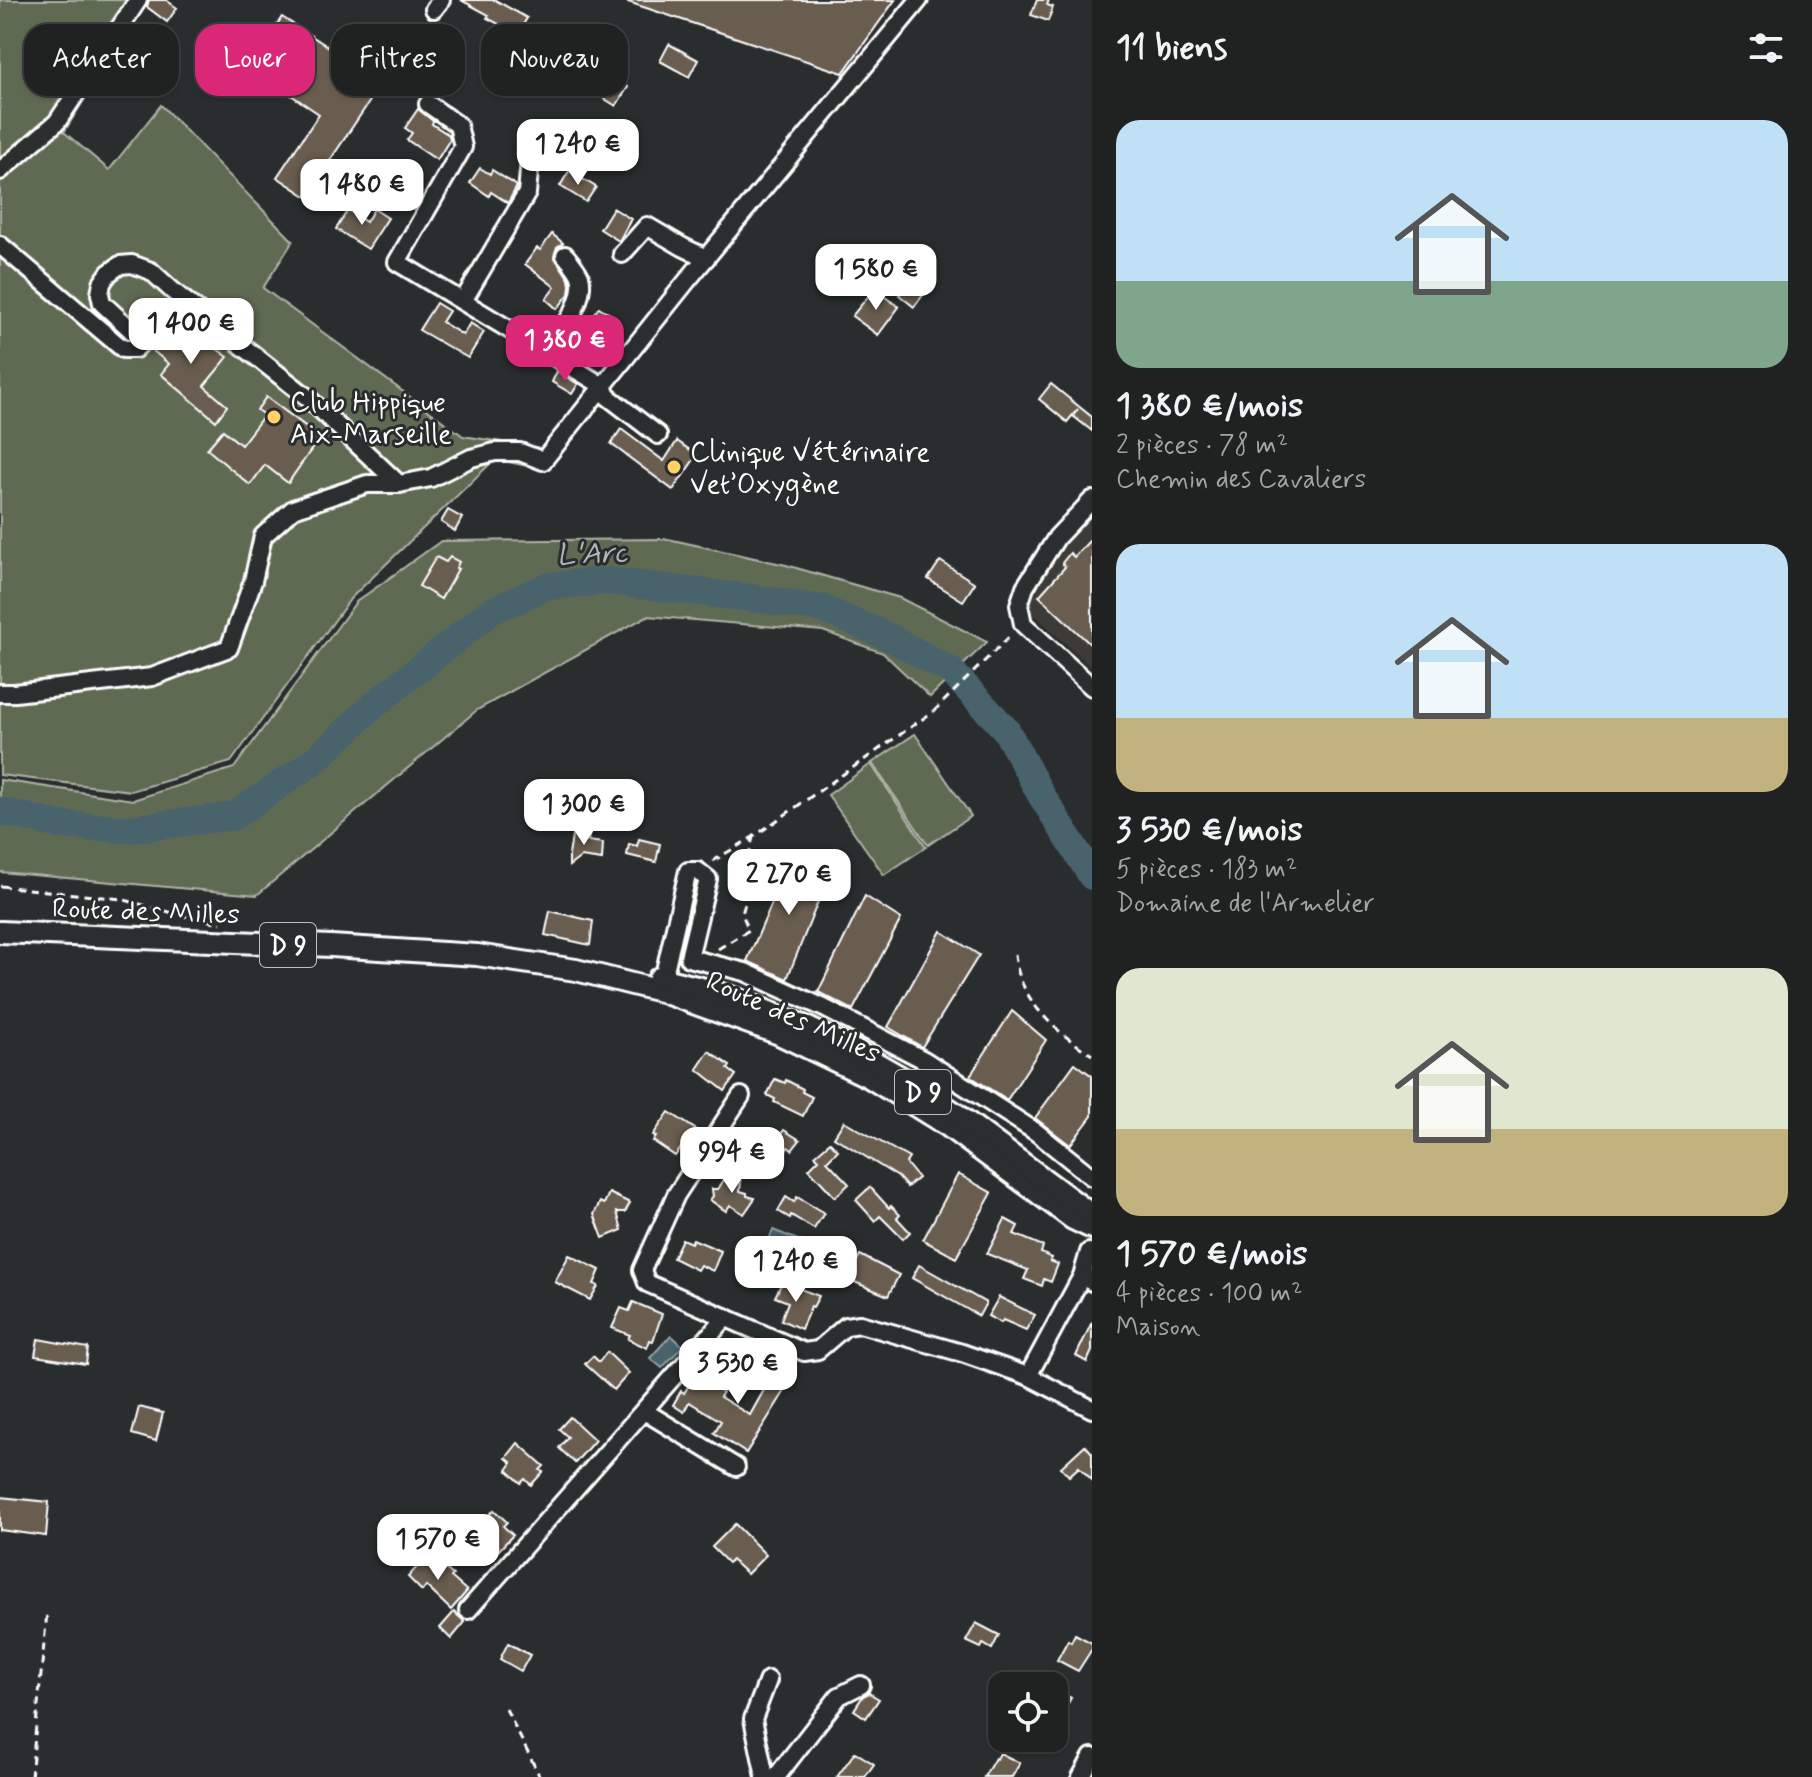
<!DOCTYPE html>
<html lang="fr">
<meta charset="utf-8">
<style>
body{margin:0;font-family:Mynerve,sans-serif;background:#2d2f2f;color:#f1f3f6;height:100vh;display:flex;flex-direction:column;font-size:30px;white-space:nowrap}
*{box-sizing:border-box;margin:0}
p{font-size:26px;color:#a2a4a5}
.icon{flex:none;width:44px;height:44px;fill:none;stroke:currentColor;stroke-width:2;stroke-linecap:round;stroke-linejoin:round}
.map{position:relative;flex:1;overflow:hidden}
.drawer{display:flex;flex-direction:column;background:#202222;width:720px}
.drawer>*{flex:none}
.banner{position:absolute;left:24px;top:24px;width:760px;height:72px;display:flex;gap:16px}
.buttons{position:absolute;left:988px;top:1672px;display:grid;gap:16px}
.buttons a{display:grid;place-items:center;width:80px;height:80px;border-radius:16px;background:#202222;box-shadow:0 2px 6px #0004,0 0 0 2px #3d3f40;font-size:40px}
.price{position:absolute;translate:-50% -68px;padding:0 18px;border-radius:16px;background:#fff;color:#222;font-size:26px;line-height:52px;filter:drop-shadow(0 2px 4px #0008)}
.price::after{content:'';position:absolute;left:50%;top:48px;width:24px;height:18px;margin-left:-12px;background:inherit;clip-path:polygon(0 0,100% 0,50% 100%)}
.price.on{background:#db2777;color:#fff}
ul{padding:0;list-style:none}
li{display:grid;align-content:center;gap:16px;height:424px;padding:0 24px}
li span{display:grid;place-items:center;height:248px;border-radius:24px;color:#555}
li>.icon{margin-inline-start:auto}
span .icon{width:144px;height:144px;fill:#fffc;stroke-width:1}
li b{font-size:34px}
h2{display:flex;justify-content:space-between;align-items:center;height:96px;padding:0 24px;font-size:34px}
.pill{padding:0 28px;border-radius:24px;background:#202222;box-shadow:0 2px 6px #0004,0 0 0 2px #3d3f40;font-size:28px;line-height:72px}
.pill.on{background:#db2777;color:#fff}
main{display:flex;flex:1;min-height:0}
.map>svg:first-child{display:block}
</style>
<main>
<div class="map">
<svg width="1092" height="1777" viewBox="0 0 1092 1777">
<rect width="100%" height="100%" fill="#2a2d2e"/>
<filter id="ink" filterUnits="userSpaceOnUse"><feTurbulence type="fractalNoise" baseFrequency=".0125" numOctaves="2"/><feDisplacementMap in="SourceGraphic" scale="16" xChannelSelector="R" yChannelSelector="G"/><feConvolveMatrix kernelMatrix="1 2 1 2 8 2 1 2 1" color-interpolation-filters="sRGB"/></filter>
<g filter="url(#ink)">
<!-- built -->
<path fill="#3d3b38" d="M1092 509V668L1028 609 1032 590 1066 538Z"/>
<!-- green -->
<g fill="#5f6a52" stroke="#afb4a8" stroke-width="2">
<path d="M0 0H147L64 132 109 170 161 105 293 241 263 288 463 436 541 448 532 467 495 459 351 598 231 762 131 791 0 775Z"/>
<path d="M668 539 786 565 900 598 987 642 930 697 883 653 823 631 647 616 477 710 257 895 0 872V780L133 800 234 768 356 602 441 541Z"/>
<path d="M915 734 971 816 928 845 872 763Z"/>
<path d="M871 764 926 847 884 875 828 795Z"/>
</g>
<!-- water -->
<g fill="#48646c" stroke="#91a2a7" stroke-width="2">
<path d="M773 1230 803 1242 798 1252 792 1250 784 1252 767 1244Z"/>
<path d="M671 1335 683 1346 662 1368 650 1358Z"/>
</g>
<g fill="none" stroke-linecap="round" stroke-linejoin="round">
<!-- river -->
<path stroke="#48646c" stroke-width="28" d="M0 811 60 825 128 829 234 816 313 762 374 705 491 611 548 586 608 581 759 599 823 609 889 637 951 671 1006 730 1040 793 1092 876"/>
</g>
<!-- building -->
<g fill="#695d50" stroke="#fff" stroke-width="2">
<path d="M149 0H166L177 8 167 22 147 7Z"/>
<path d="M461 0H495L527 18 520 30 513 26 510 30 487 18 489 15Z"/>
<path d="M628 0H895L843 73 628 2Z"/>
<path d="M1037 0H1049L1047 5 1053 7 1048 21 1031 15Z"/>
<path d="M282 17 352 62 358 52 362 54 383 23 404 37 385 67 390 71 306 196 277 177 319 114 269 80 282 60 263 46Z"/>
<path d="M669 44 698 60 689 77 660 61Z"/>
<path d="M586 48 626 74 620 82 628 87 616 106 579 83 585 74 574 67Z"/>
<path d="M418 109 433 121 432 124 449 135 450 139 437 160 407 140 412 133 405 128Z"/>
<path d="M480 168 490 174 492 170 517 186 508 203 491 192 489 196 470 183Z"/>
<path d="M569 171 596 187 586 202 560 186Z"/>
<path d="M613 208 631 219 619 241 600 229Z"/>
<path d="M374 209 388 218 368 249 336 229 348 210 366 222Z"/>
<path d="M552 234 563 243 557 247 554 256 569 279 570 285 569 294 557 309 546 299 555 287 525 264 537 248 540 250Z"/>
<path d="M908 285 923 295 914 307 899 295Z"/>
<path d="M874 289 899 307 878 335 852 316Z"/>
<path d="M436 303 449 311 442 322 463 335 470 323 484 332 468 358 419 330Z"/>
<path d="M599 307 613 316 602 331 616 340 604 358 588 347 594 338 583 331Z"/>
<path d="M174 318 228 357 204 386 227 406 216 421 161 374 169 364 152 350Z"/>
<path d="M557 371 578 384 572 394 552 382Z"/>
<path d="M1051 384 1092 417V431L1073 416 1078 409 1067 422 1039 399Z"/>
<path d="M266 397 320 437 288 483 265 465 250 485 207 449 223 430 241 445 264 415 257 410Z"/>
<path d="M621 429 664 461 677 441 697 455 673 490 611 444Z"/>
<path d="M448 510 462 518 455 531 441 522Z"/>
<path d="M1092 538V646L1039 596 1065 567 1062 563 1070 553 1074 557Z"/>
<path d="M436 557 446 562 450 557 459 562 456 568 458 569 441 599 419 586Z"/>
<path d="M940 561 975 583 963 601 928 579Z"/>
<path d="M573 830 590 832 588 841 603 843 602 860 581 857 569 866V855Z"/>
<path d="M639 839 660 844 656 862 627 855 629 844 637 846Z"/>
<path d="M794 852 829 874 787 979 747 961Z"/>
<path d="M865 896 901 919 853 1010 818 992Z"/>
<path d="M550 911 593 921 590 945 545 935Z"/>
<path d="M941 931 979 955 922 1047 888 1027Z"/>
<path d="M1012 1011 1046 1040 1007 1100 970 1076Z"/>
<path d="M709 1051 730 1066 728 1069 736 1075 725 1091 697 1069Z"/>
<path d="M1075 1063 1092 1076V1116L1070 1145 1035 1118Z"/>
<path d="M775 1079 785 1083 786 1080 803 1089 802 1092 812 1097 803 1116 774 1102 775 1099 767 1095Z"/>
<path d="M669 1112 698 1131 691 1141 688 1139 675 1156 653 1141 656 1137 653 1135Z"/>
<path d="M844 1121 909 1158 906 1163 918 1178 907 1187 898 1177 834 1137Z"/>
<path d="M784 1130 800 1140 792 1150 788 1147 774 1168 751 1151 760 1138 769 1144 774 1137 777 1139Z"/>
<path d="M830 1142 838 1150 827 1161 849 1184 835 1197 809 1169 819 1159 815 1155Z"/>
<path d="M729 1172 741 1181 740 1191 747 1193V1196L755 1198 744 1214 730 1205 726 1211 710 1200 713 1196 712 1189H718Z"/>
<path d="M958 1174 992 1193 956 1258 923 1240Z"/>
<path d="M870 1187 889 1208 891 1206 900 1215 897 1218 910 1232 903 1239 880 1216 875 1221 856 1200Z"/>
<path d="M609 1193 630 1203 625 1212H617L622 1230 603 1238 594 1214 600 1202 604 1204Z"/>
<path d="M786 1197 794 1202 797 1197 824 1213 814 1229 791 1215 790 1218 778 1211Z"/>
<path d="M1005 1219 1018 1226 1014 1234 1043 1246 1041 1253 1052 1258 1050 1261 1058 1264 1051 1282 1044 1279 1042 1286 1024 1279 1028 1270 987 1254Z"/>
<path d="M682 1239 691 1243 693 1239 721 1251 713 1271 700 1265 697 1270 673 1258Z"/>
<path d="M569 1255 600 1270 594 1284 598 1286 590 1300 555 1282Z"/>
<path d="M860 1255 899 1275 888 1296 847 1279Z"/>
<path d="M919 1265 986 1303 979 1316 912 1278Z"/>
<path d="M782 1282 819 1296 813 1307 811 1306 801 1329 781 1320 788 1302 775 1297Z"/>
<path d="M999 1297 1035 1315 1026 1330 1003 1320 1001 1323 988 1316Z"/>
<path d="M633 1302 662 1314 653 1341 650 1340 647 1348 628 1339 630 1335 612 1328 621 1308 629 1311Z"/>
<path d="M1092 1322V1351L1087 1362 1076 1356Z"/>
<path d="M38 1339 88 1348 86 1364 35 1356Z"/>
<path d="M607 1352 629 1373 614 1390 585 1364 593 1356 599 1362Z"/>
<path d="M764 1357 787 1370 784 1374 789 1377 784 1384 788 1386 746 1453 714 1433 721 1421 689 1402 684 1412 673 1405 681 1391 684 1393 693 1379 700 1382 702 1379 723 1392 720 1397 750 1415 769 1381 754 1373Z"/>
<path d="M139 1407 163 1413 156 1441 132 1434Z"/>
<path d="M570 1417 595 1440 575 1463 559 1448 568 1437 559 1429Z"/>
<path d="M518 1443 544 1466 540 1470 543 1472 531 1485 525 1479 521 1483 507 1470 512 1463 506 1458Z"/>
<path d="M1085 1445 1092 1453V1480L1079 1467 1069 1476 1061 1467Z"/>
<path d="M0 1497 49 1502 46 1536 0 1530Z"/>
<path d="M494 1510 507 1522 503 1526 513 1535 496 1553 473 1533Z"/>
<path d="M735 1524 766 1555 747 1574 732 1560 728 1563 712 1547Z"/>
<path d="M426 1557 430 1561 433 1558 453 1575 451 1577 467 1591 451 1610 426 1586 422 1591 408 1577Z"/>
<path d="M454 1612 465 1622 451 1639 440 1628Z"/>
<path d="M976 1623 999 1635 992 1649 983 1644 981 1648 966 1641Z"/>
<path d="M1075 1634 1092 1643V1649L1078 1671 1057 1660 1068 1640 1071 1642Z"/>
<path d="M508 1643 530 1655 521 1671 500 1659Z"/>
<path d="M1054 1689 1071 1698 1062 1714 1054 1709Z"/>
<path d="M869 1693 879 1699 866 1718 854 1710 863 1696Z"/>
<path d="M855 1752 874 1764 865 1777H837Z"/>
<path d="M1000 1753 1020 1763 1012 1777H984L995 1758 997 1759Z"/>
</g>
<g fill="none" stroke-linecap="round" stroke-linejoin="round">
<defs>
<g id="minor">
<path d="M434 9 441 0"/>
<path d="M428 104 458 125 463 147 397 262 603 386 607 396 658 435"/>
<path d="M0 171 57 122 138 0"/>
<path d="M0 245 123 349H135L139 345V337L102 303 100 294 102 283 109 273 120 265 132 264 151 271 174 292 307 397 399 484 431 478 471 458 495 452H520L543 461 686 282 919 0"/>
<path d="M622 254 647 226 683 247 706 258"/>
<path d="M463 301 527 193 530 160"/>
<path d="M547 352C560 332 587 301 580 276 577 269 570 261 565 255"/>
<path d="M1092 500 1057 537 1025 587 1019 605 1023 624 1092 687"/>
<path d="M0 693H15L152 677 229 648 253 581 263 536 293 509 367 484H399"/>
<path d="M661 988 688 871H698L708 879 689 958 745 972 824 1008 924 1060 1036 1132 1092 1177"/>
<path d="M741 1096 676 1195 642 1270 647 1283 804 1352 818 1350 846 1326 860 1324 962 1353 1028 1376"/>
<path d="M1082 1276 1089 1252"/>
<path d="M1092 1282 1082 1276 1028 1376 1092 1409"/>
<path d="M644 1411 736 1467"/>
<path d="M468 1610 726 1317"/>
<path d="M765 1777 753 1719 768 1680"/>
<path d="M776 1777 839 1696 861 1685"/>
<path d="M1081 1777 1092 1757"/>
</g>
<g id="major">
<path d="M0 932 331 946 477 955 576 970 660 991 777 1033 869 1077 948 1126 1073 1219 1092 1228"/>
<path d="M659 978 709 990 737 999 806 1027 857 1052 904 1079 955 1113 1092 1215"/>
</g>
</defs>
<!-- minor casing -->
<use href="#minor" stroke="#fff" stroke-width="22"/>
<!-- major casing -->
<use href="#major" stroke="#fff" stroke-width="26"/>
<!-- path -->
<g stroke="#fff" stroke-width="3" stroke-dasharray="8 6" stroke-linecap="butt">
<path d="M713 861 753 837 934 711 1011 635"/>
<path d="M0 886 121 899 184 916 221 923"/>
<path d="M718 949 749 930 742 914 749 889 748 859 753 837"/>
<path d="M1015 954C1019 1001 1055 1031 1092 1055"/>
<path d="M506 1709 540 1777"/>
<path d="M31 1777 47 1613"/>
</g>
<!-- minor -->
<use href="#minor" stroke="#2a2d2e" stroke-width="16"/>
<!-- major -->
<use href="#major" stroke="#2a2d2e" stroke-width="20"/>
</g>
</g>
<!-- markers -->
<g fill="#ffd166" stroke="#2a2d2e" stroke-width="3">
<circle cx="274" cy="417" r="8"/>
<circle cx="674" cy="467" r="8"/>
</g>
<g text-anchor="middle" stroke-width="6" stroke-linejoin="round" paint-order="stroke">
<!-- shield labels -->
<g fill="#2a2d2e" stroke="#bfc0c0" stroke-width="2">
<rect x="260" y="923" width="56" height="44" rx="6"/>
<rect x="895" y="1070" width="56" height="44" rx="6"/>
</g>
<g font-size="26" font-weight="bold" fill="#fff">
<text x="288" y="954">D 9</text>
<text x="923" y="1101">D 9</text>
</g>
<!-- poi labels -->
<g font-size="28" fill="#fff" stroke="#2a2d2e" text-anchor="start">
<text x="290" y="411">Club Hippique<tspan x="290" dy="32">Aix-Marseille</tspan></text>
<text x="690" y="461">Clinique Vétérinaire<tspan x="690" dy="32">Vet’Oxygène</tspan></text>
</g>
<!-- street labels -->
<g font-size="28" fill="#fff" stroke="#2a2d2e">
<text transform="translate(146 910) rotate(2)" y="10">Route des Milles</text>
<text transform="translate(794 1016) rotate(24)" y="10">Route des Milles</text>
</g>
<!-- water labels -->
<g font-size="30" font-style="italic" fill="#adb9bd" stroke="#2a2d2e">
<text transform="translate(592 553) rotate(-2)" y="10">L'Arc</text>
</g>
</g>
</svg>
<div class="buttons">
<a><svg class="icon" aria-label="locate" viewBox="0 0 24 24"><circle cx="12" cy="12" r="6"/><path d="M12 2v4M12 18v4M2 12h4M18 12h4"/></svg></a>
</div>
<b class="price" style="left:578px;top:187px">1 240 €</b>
<b class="price" style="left:362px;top:227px">1 480 €</b>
<b class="price" style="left:876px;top:312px">1 580 €</b>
<b class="price" style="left:191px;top:366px">1 400 €</b>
<b class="price on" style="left:565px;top:383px">1 380 €</b>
<b class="price" style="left:584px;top:847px">1 300 €</b>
<b class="price" style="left:789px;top:917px">2 270 €</b>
<b class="price" style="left:732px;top:1195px">994 €</b>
<b class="price" style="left:796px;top:1304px">1 240 €</b>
<b class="price" style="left:738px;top:1406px">3 530 €</b>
<b class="price" style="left:438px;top:1582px">1 570 €</b>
<div class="banner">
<a class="pill">Acheter</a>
<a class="pill on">Louer</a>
<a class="pill">Filtres</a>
<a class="pill">Nouveau</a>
</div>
</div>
<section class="drawer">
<h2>11 biens<svg class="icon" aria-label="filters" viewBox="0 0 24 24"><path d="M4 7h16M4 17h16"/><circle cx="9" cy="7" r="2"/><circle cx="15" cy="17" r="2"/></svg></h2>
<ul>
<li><span style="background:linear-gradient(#bfe0f5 65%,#7fa58c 0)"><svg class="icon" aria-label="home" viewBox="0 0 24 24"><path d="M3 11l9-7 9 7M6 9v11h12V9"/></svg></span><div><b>1 380 €/mois</b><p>2 pièces · 78 m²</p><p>Chemin des Cavaliers</p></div></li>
<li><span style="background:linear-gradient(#bfe0f5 70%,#c2b280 0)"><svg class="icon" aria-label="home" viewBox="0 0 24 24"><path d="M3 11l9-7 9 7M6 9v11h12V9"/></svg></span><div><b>3 530 €/mois</b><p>5 pièces · 183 m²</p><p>Domaine de l'Armelier</p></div></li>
<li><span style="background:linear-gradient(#dfe7d0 65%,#c2b280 0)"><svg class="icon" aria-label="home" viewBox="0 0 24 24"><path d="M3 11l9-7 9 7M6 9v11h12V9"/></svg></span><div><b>1 570 €/mois</b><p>4 pièces · 100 m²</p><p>Maison</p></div></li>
</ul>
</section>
</main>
